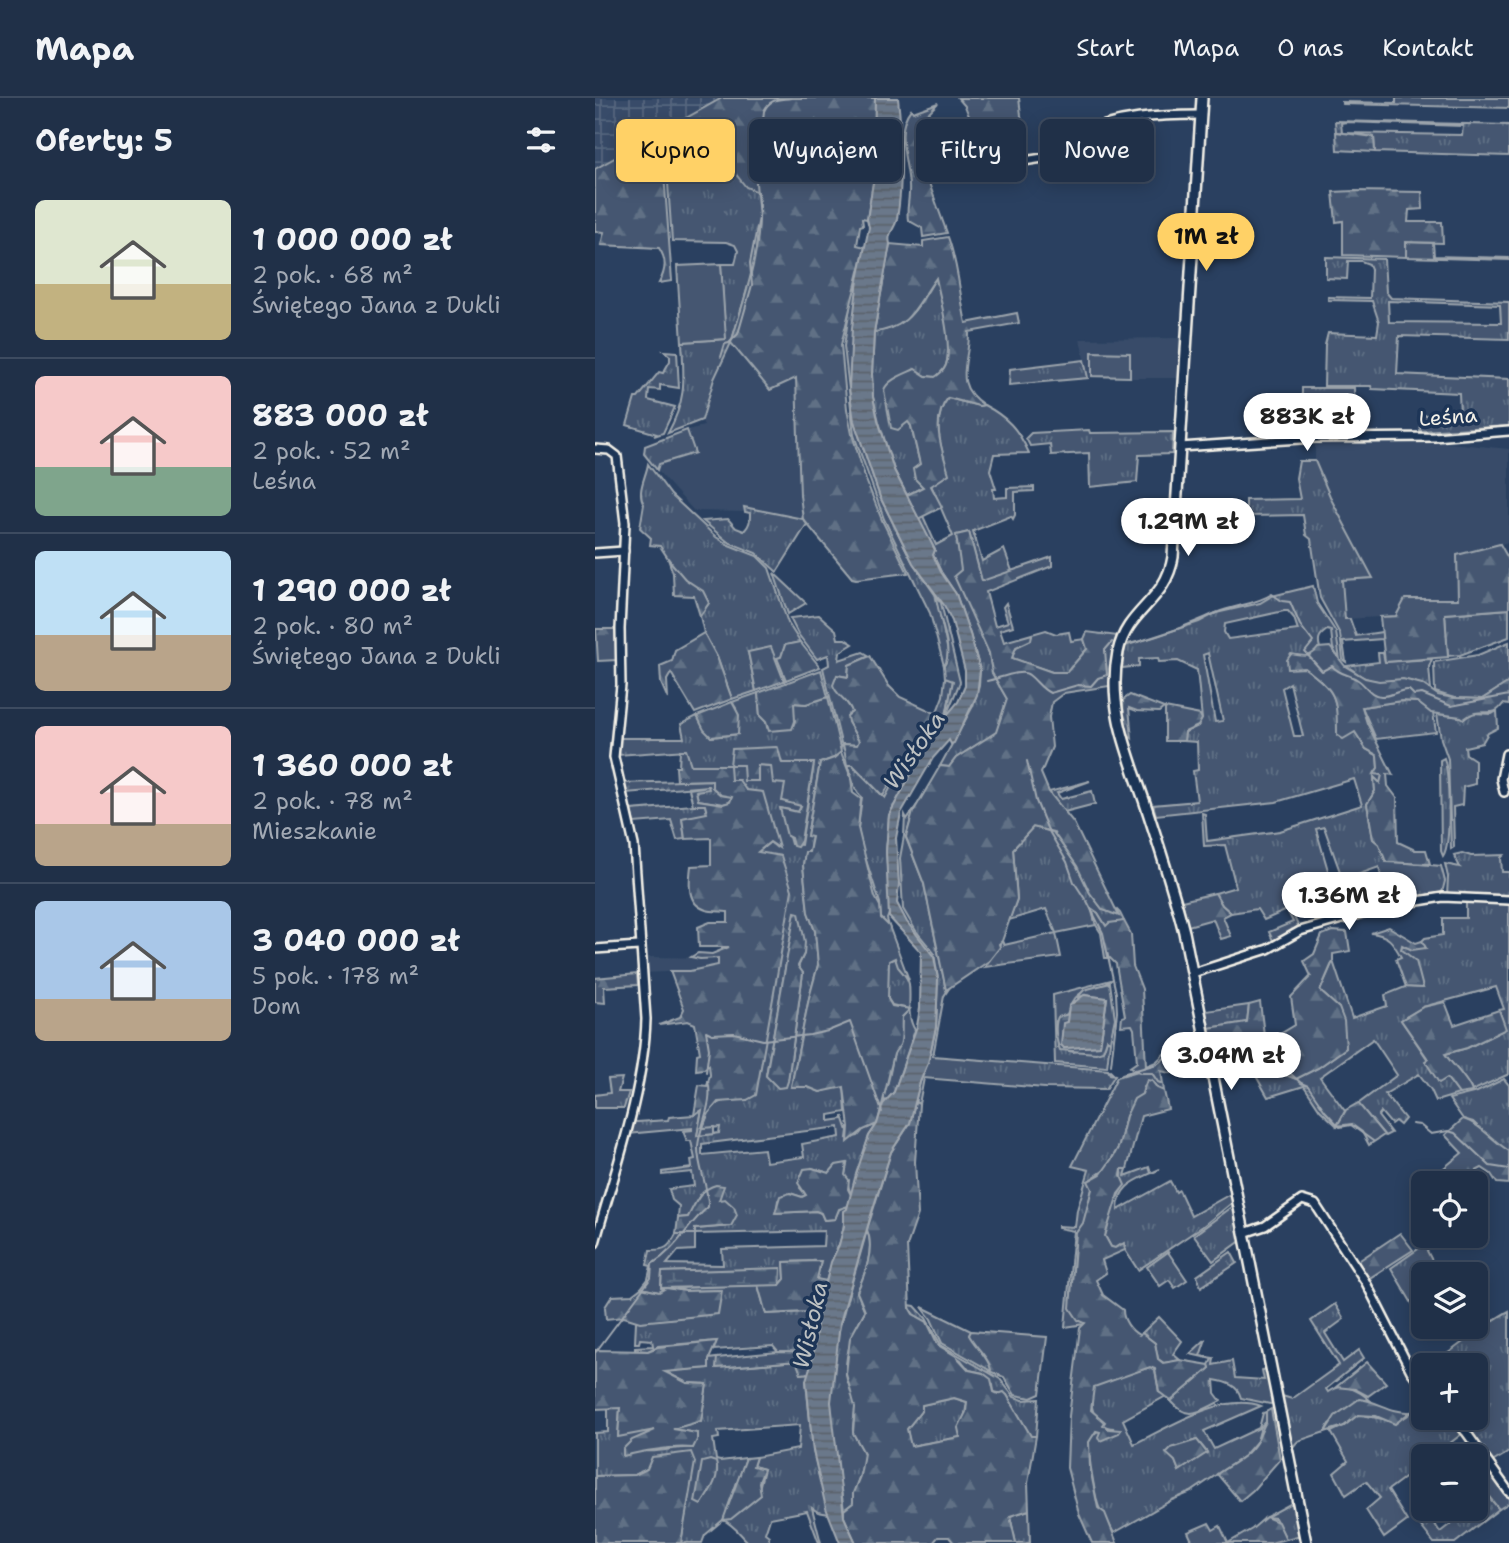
<!DOCTYPE html>
<html lang="pl">
<meta charset="utf-8">
<style>
body{margin:0;font-family:"Shantell Sans",sans-serif;background:#2d3c52;color:#f1f3f6;height:100vh;display:flex;flex-direction:column;font-size:26px;white-space:nowrap}
*{box-sizing:border-box;margin:0}
p{font-size:23px;color:#a2a9b4}
.icon{flex:none;width:38px;height:38px;fill:none;stroke:currentColor;stroke-width:2;stroke-linecap:round;stroke-linejoin:round}
.map{position:relative;flex:1;overflow:hidden}
.panel{display:flex;flex-direction:column;background:#203048;width:595px}
.panel>*{flex:none}
.banner{position:absolute;left:21px;top:21px;width:665px;height:63px;display:flex;gap:14px}
.controls{position:absolute;left:816px;top:1073px;display:grid;gap:14px}
.controls a{display:grid;place-items:center;width:77px;height:77px;border-radius:10px;background:#203048;box-shadow:0 4px 18px #0003,0 0 0 2px #3d4b60;font-size:35px}
.price{position:absolute;translate:-50% -60px;padding:0 16px;border-radius:24px;background:#fff;color:#222;font-size:23px;line-height:46px;filter:drop-shadow(0 2px 4px #0008)}
.price::after{content:'';position:absolute;left:50%;top:42px;width:21px;height:16px;margin-left:-10px;background:inherit;clip-path:polygon(0 0,100% 0,50% 100%)}
.price.selected{background:#ffd166;color:#111}
ul{padding:0;list-style:none}
li{display:flex;align-items:center;gap:21px;height:175px;padding:0 35px}
li+li{border-top:2px solid #3d4b60}
li span{display:grid;place-items:center;flex:none;width:196px;height:140px;border-radius:10px;color:#555}
li>.icon{margin-inline-start:auto}
span .icon{width:84px;height:84px;fill:#fffc;stroke-width:1}
li b{font-size:30px}
h2{display:flex;justify-content:space-between;align-items:center;height:84px;padding:0 35px;font-size:30px}
.chip{padding:0 24px;border-radius:10px;background:#203048;box-shadow:0 4px 18px #0003,0 0 0 2px #3d4b60;font-size:24px;line-height:63px}
.chip.selected{background:#ffd166;color:#111}
header{display:flex;align-items:center;gap:42px;box-sizing:border-box;height:98px;padding:0 35px;background:#203048;border-bottom:2px solid #3d4b60}
header strong{font-size:33px}
nav{display:flex;gap:38px;margin-inline-start:auto;font-size:24px}
main{display:flex;flex:1;min-height:0}
.map>svg:first-child{display:block}
</style>
<header>
<strong>Mapa</strong>
<nav><a>Start</a><a>Mapa</a><a>O nas</a><a>Kontakt</a></nav>
</header>
<main>
<section class="panel">
<h2>Oferty: 5<svg class="icon" aria-label="filters" viewBox="0 0 24 24"><path d="M4 7h16M4 17h16"/><circle cx="9" cy="7" r="2"/><circle cx="15" cy="17" r="2"/></svg></h2>
<ul>
<li><span style="background:linear-gradient(#dfe7d0 60%,#c2b280 0)"><svg class="icon" aria-label="home" viewBox="0 0 24 24"><path d="M3 11l9-7 9 7M6 9v11h12V9"/></svg></span><div><b>1 000 000 zł</b><p>2 pok. · 68 m²</p><p>Świętego Jana z Dukli</p></div></li>
<li><span style="background:linear-gradient(#f6c9c9 65%,#7fa58c 0)"><svg class="icon" aria-label="home" viewBox="0 0 24 24"><path d="M3 11l9-7 9 7M6 9v11h12V9"/></svg></span><div><b>883 000 zł</b><p>2 pok. · 52 m²</p><p>Leśna</p></div></li>
<li><span style="background:linear-gradient(#bfe0f5 60%,#b9a48a 0)"><svg class="icon" aria-label="home" viewBox="0 0 24 24"><path d="M3 11l9-7 9 7M6 9v11h12V9"/></svg></span><div><b>1 290 000 zł</b><p>2 pok. · 80 m²</p><p>Świętego Jana z Dukli</p></div></li>
<li><span style="background:linear-gradient(#f6c9c9 70%,#b9a48a 0)"><svg class="icon" aria-label="home" viewBox="0 0 24 24"><path d="M3 11l9-7 9 7M6 9v11h12V9"/></svg></span><div><b>1 360 000 zł</b><p>2 pok. · 78 m²</p><p>Mieszkanie</p></div></li>
<li><span style="background:linear-gradient(#a9c7e8 70%,#b9a48a 0)"><svg class="icon" aria-label="home" viewBox="0 0 24 24"><path d="M3 11l9-7 9 7M6 9v11h12V9"/></svg></span><div><b>3 040 000 zł</b><p>5 pok. · 178 m²</p><p>Dom</p></div></li>
</ul>
</section>
<div class="map">
<svg width="914" height="1445" viewBox="0 0 914 1445">
<defs>
<pattern id="industrial-grid" width="8" height="8" patternUnits="userSpaceOnUse" patternTransform="scale(1.75)"><rect width="8" height="8" fill="#374c69"/><path d="M0 4h8M4 0v8" fill="none" stroke="#55667e"/></pattern>
<pattern id="grass-tufts" width="24" height="20" patternUnits="userSpaceOnUse" patternTransform="scale(1.75)"><rect width="24" height="20" fill="#445771"/><path d="M3 7l-1-3M5 7V3M7 7l1-3M15 17l-1-3M17 17v-4M19 17l1-3" fill="none" stroke="#607085"/></pattern>
<pattern id="forest-firs" width="22" height="20" patternUnits="userSpaceOnUse" patternTransform="scale(1.75)"><rect width="22" height="20" fill="#445771"/><path d="M5 1l3.5 6h-7zM16 11l3.5 6h-7z" fill="#607085"/></pattern>
<pattern id="wetland-marsh" width="20" height="14" patternUnits="userSpaceOnUse" patternTransform="scale(1.75)"><rect width="20" height="14" fill="#445771"/><path d="M1 5h8M5 5V1M11 12h8M15 12V8" fill="none" stroke="#607085"/></pattern>
<pattern id="water-rules" width="6" height="5" patternUnits="userSpaceOnUse" patternTransform="scale(1.75)"><rect width="6" height="5" fill="#6a788a"/><path d="M0 2.5h6" fill="none" stroke="#5b626b"/></pattern>
</defs>
<rect width="100%" height="100%" fill="#2a4060"/>
<filter id="ink" filterUnits="userSpaceOnUse"><feTurbulence type="fractalNoise" baseFrequency=".0143" numOctaves="2"/><feDisplacementMap in="SourceGraphic" scale="14" xChannelSelector="R" yChannelSelector="G"/><feConvolveMatrix kernelMatrix="1 2 1 2 8 2 1 2 1" color-interpolation-filters="sRGB"/></filter>
<g filter="url(#ink)">
<!-- built -->
<g fill="#374c69">
<path d="M585 240 583 280H493L485 241Z"/>
<path d="M136 245 174 292 202 279 205 397 208 421 149 409 150 414 99 413 62 372 64 366 100 355 92 332 109 328 107 322 119 281Z"/>
<path d="M825 342 914 351V444L862 457 863 501H810L801 518 750 521 746 481 778 479 737 403 720 363V346Z"/>
<path d="M53 859 123 860V867L95 873 47 875 46 861Z"/>
</g>
<!-- industrial -->
<path fill="url(#industrial-grid)" d="M0 0H127L0 71Z"/>
<!-- grass -->
<g fill="url(#grass-tufts)" stroke="#9ca4ac" stroke-width="2" fill-rule="evenodd">
<path d="M801 0H914V10L748 6 747 4 801 5Z"/>
<path d="M740 23 914 27V58L780 54 779 39 741 34ZM751 24 868 28 867 37 747 35 746 25Z"/>
<path d="M123 44 129 52 128 59 163 94 165 116 159 169 136 245 119 281 107 322 73 335C92 300 89 282 87 244L130 241 126 166H140L143 153 140 147 131 144 77 143 72 71 74 62C94 77 103 52 121 59L125 56 121 53 120 45Z"/>
<path d="M810 144 838 145 839 158 914 160V162L811 159Z"/>
<path d="M731 159 789 161 791 194 796 200 914 204V241L804 238 802 276 914 281V328L825 333 826 317H865L864 295 777 291 776 288H729L730 247 733 235 782 237 784 224 777 203 733 202V199L775 200 776 171 774 166 766 163H753L752 181 731 180ZM793 203 905 207 906 225 794 224Z"/>
<path d="M341 179C346 202 358 244 351 267 349 272 345 275 341 279L331 278 320 272 297 283 307 327 313 323 316 328 325 366 319 371 320 380 328 389 312 397 299 372 284 324 278 299 277 276 279 234C312 231 326 206 341 179Z"/>
<path d="M263 182 254 290 259 323 285 399 318 465 341 498 353 554 352 564 349 568 335 515 289 421 259 337 249 248 256 202Z"/>
<path d="M69 253 82 254 84 290 65 287V292L54 291 53 302 80 309 68 335 59 338 62 336 32 327 40 300H43L64 274 68 275 75 263V258Z"/>
<path d="M489 262 493 280 414 287 415 271Z"/>
<path d="M707 290H759L760 314H732L707 298Z"/>
<path d="M353 300 384 308 389 307C412 319 423 331 434 355L399 356 395 372 401 391H398L399 400 412 399V390L439 389V393L420 394V417L418 421 416 418 378 433 387 463 409 451 417 473 387 484 374 434 361 437 373 507 394 555 397 575 412 601 402 634 361 660 354 669 345 668 378 608 384 588 385 572 375 536 361 496 346 474 338 457 340 452 323 421 328 418 341 447 358 438 336 387 353 376C347 351 335 322 353 300Z"/>
<path d="M92 332 100 355 64 366 62 372 49 356 50 348Z"/>
<path d="M494 332 495 335 578 334 577 356 544 357 542 384 495 389 494 355 456 357 455 346 435 348 431 340 436 335Z"/>
<path d="M704 363H720L737 403 778 480 747 482 750 521H755L761 538 787 534V541L748 544 751 564 748 562 745 536 725 500 716 441 711 437 708 417 651 418V402L705 401 701 380Z"/>
<path d="M53 366 76 397 121 439 134 447 162 458 174 470 193 525 205 544 190 547 186 559 183 560 191 582 189 583 180 561 153 554 161 593 137 601 122 559 109 535 105 518 114 505C107 493 100 489 90 481 80 472 72 459 65 448L55 447 56 440 45 430 49 406C41 394 51 379 53 366Z"/>
<path d="M149 409 208 421 212 426 182 474 161 455 133 444 108 423 133 421 141 430 149 433C155 427 155 423 155 415L150 414Z"/>
<path d="M179 475 211 505 193 516Z"/>
<path d="M718 488 722 505 741 534 745 562 738 551 736 533 732 532C725 537 722 540 725 550L718 556 710 559V570C741 594 742 597 743 637L760 634 771 651 782 657 783 670 780 674 787 677 786 686 779 679 780 693 772 706 778 741 784 746 791 763 846 768 850 783 847 795 842 799 792 806 784 769 748 782 729 729 721 731 737 786 691 801 705 832 679 845 674 834 698 824 692 812 669 822 662 811 636 815 627 807 620 795 641 789 630 747 609 748 607 715 610 716 612 743 685 733 767 707 759 681 681 704 561 717 558 707 602 703 598 673 603 672 602 644 589 643 590 634 603 628 607 621 602 572 583 563 564 564 563 560 544 561V568L527 570 530 548 604 524 621 515 665 505 677 498ZM689 513H693L699 520 703 532 633 541 629 534 630 526ZM613 555 628 623 620 624 608 557ZM695 585 708 638H699L687 590Z"/>
<path d="M914 511V539L865 557 853 558 850 516Z"/>
<path d="M224 517 241 532 243 541H250L258 546 245 554 244 562 268 554 275 558 254 567 253 579 246 578 250 602 258 614 253 624 264 643 263 647 248 646 247 649 228 570 234 567 233 557 222 561 203 536 195 520Z"/>
<path d="M451 532 461 536 474 534 476 543 489 541 492 551 472 574H457L417 560 421 549 436 542 437 536Z"/>
<path d="M914 544V584L887 601 859 600 840 594 839 564 883 557Z"/>
<path d="M783 555H788L790 564 837 561 834 569 836 592C808 573 793 590 770 580 764 577 757 571 751 568L784 564Z"/>
<path d="M350 580 358 582 351 618 341 630 294 717 291 753 295 813 292 821 294 828 286 820 285 805 266 747 263 730 267 699C257 692 258 677 252 667H257L290 700 309 664 326 646 336 629 348 598Z"/>
<path d="M163 595 165 617 171 624 172 629 198 605 211 606 233 599 246 654 239 660 225 665 212 738H217L214 755H210L208 767 213 814 220 833 223 867 214 900 196 989H213L225 994 247 988 249 989 251 1014 234 1017V1023L248 1021V1018L253 1033 252 1040 263 1038 268 1032 282 1026 274 1038 256 1097 250 1077 252 1066 234 1075 217 1070 205 1090 211 1097 207 1099 195 1095 183 1102 181 1115 221 1113 226 1115 229 1122 240 1121 244 1111 253 1108C248 1119 250 1133 244 1146 239 1159 235 1170 231 1183L221 1182 225 1163 189 1164 190 1181 185 1187 186 1171 67 1174 66 1190H71L64 1194 46 1190 53 1181 56 1168 52 1167 55 1152C70 1152 74 1150 81 1136H99L100 1131 135 1128 124 1103 105 1097 93 1119 83 1120 84 1108 77 1102 74 1091 99 1088 97 1074 67 1077V1074L97 1070 96 1062 100 1061 96 1043H92L88 1033 97 1032V1030L31 1036 35 1022 42 1024 73 1022 74 1019 99 1017 107 1011 102 1038 124 1035 125 1029 107 1031C118 1003 122 1001 152 1002L162 755 175 744 182 750 151 692 136 682 95 667 91 652 23 657 24 640H89L86 626 102 618 116 639 143 636 141 610 137 604ZM219 665 206 747 196 746 186 710 204 714 206 708 176 668 163 667 149 682V667ZM200 815 209 856 203 869 208 875 193 983 171 977ZM244 1029 245 1039 207 1046 209 1059 171 1064 169 1051 107 1057V1046ZM229 1133 228 1148 127 1151 128 1167 72 1166 83 1153 100 1152V1136Z"/>
<path d="M806 603 822 604 838 615 841 634 781 641 767 609Z"/>
<path d="M902 613 903 630 893 635 887 645 870 649 871 656 880 662V686L868 689 867 707 858 709 859 749 856 751 853 661 846 641 842 616 866 619 877 615 897 616Z"/>
<path d="M849 660C854 675 857 745 848 758L846 753 845 662Z"/>
<path d="M117 682V689L126 697 137 698 135 704 128 706 103 702 101 693 113 688 31 695 28 685Z"/>
<path d="M495 683 462 695 466 701 497 693 500 706 469 714 454 694Z"/>
<path d="M110 706 112 716 87 720 90 741 82 742 76 722 39 725 36 712Z"/>
<path d="M322 707 318 714 311 740 329 786 351 891 355 889 349 898 338 958 513 972 515 976 520 977 511 991 450 990 329 980 324 1006 320 1004 325 984 333 965 341 929 343 881 339 855 321 833 308 811 305 760 309 738 310 717 312 721Z"/>
<path d="M438 729 458 734 482 768 495 795 508 812 523 817 519 809 525 815 529 823 511 828 503 815 497 811 501 827 461 835 466 859 390 869 407 843 409 847 461 835 451 811 414 822 422 801 418 751Z"/>
<path d="M867 755 876 758 909 757 906 760 907 774H914V800L852 798 853 779 850 766 865 769 859 757Z"/>
<path d="M871 800 914 803V976L877 993C873 982 858 968 850 956L872 950 910 931 904 912 909 911 901 889 828 909 806 922 833 962 844 984 852 980 864 996 841 1003 836 992 824 976 790 996 810 1021 805 1027 800 1023 796 1026 786 1014 783 1018 796 1035 790 1038 763 1006 802 977 778 941 725 979 750 1013 742 1028 725 1012 709 988 673 999 661 978 643 968 647 962 661 957 691 977 701 981 723 970 751 950 744 910 725 893 738 863 757 920 792 908 790 897 810 889 828 890 824 879 806 851 807 847 830 849 827 843 830 840 848 837V820H871Z"/>
<path d="M300 860C303 869 312 877 314 886 316 901 311 918 320 932L299 994 290 1004 288 997C296 982 295 968 300 952 304 939 306 934 307 919L314 911 297 907 293 901V863Z"/>
<path d="M516 882C503 897 483 882 472 916L461 923 463 949 478 954 510 948 512 941 515 943 512 969 460 965 458 897Z"/>
<path d="M654 907 652 924 614 930 611 913Z"/>
<path d="M543 973 557 975 563 984 568 986 569 993 562 990 557 982 549 988 547 996 531 1018 524 1048 511 1071 496 1081 497 1091 489 1125 481 1135 476 1196 490 1226 470 1229 479 1133 463 1130V1128L480 1129 482 1112 494 1072 477 1068 522 979Z"/>
<path d="M27 980 23 994H34L29 1010H0V997L15 995 13 981Z"/>
<path d="M909 981 914 987V1053L900 1045 878 1024 868 1021 854 1001 882 994Z"/>
<path d="M554 1069 556 1075 565 1071C544 1082 523 1085 523 1112L575 1083 581 1094 584 1092 596 1118 637 1095 638 1104 608 1128 543 1172 530 1152 531 1148 525 1146 520 1150 516 1149 510 1138 519 1106 527 1090V1071H532L530 1078Z"/>
<path d="M637 1109 641 1110 647 1142 618 1163 599 1137Z"/>
<path d="M272 1132C280 1151 270 1176 262 1194L270 1213C260 1230 250 1254 251 1275 251 1286 259 1294 260 1306 261 1314 257 1324 258 1333 260 1342 268 1349 269 1357 270 1374 257 1388 258 1405L249 1412C244 1377 237 1341 236 1305 234 1246 257 1189 272 1132Z"/>
<path d="M829 1147 844 1176H828V1207L821 1212 796 1170Z"/>
<path d="M573 1154 592 1182 580 1190 574 1182 565 1188 552 1169Z"/>
<path d="M636 1154 642 1165 606 1189 602 1178Z"/>
<path d="M163 1187 171 1216 211 1214 226 1210 218 1257 213 1255 183 1254 178 1248 119 1252 121 1243 63 1248 53 1253 40 1252V1249L58 1248 57 1242 45 1241 44 1245H40L41 1223 69 1220 127 1192 90 1193 81 1190Z"/>
<path d="M740 1206 749 1221 730 1235 748 1264 764 1252 769 1260 731 1291 733 1294C749 1282 766 1294 777 1304L772 1302 734 1326 730 1334 703 1343 697 1350 687 1298 697 1301 744 1267 716 1223Z"/>
<path d="M314 1207 320 1208 331 1220 346 1247 405 1281 419 1299 428 1302 444 1301 441 1338 436 1339 412 1297 399 1294 398 1287 388 1275 374 1272 366 1262 343 1247 332 1224 318 1216Z"/>
<path d="M327 1209 376 1233 374 1237 396 1267V1273L347 1245 336 1221Z"/>
<path d="M914 1213V1354L894 1366 860 1320H880V1267H836C864 1249 886 1228 914 1213Z"/>
<path d="M564 1219 587 1243 578 1256 585 1262 569 1265 563 1261 560 1245 547 1235Z"/>
<path d="M611 1241 605 1258 619 1260 618 1267 637 1263 640 1280 669 1282 667 1272 672 1270 679 1305 675 1306 646 1300C643 1287 631 1284 619 1282L620 1295 626 1303C604 1313 594 1324 576 1303L615 1270 614 1267 617 1261 595 1256Z"/>
<path d="M122 1260V1270L202 1263 206 1276 214 1275 211 1283 218 1353 234 1416 223 1414 217 1410 226 1445H224L212 1413 175 1420 170 1435 174 1438V1445H151L152 1443C145 1436 138 1426 128 1422L110 1437 107 1445H86L92 1407 52 1371 40 1377 0 1378V1335L13 1334V1310L25 1309 23 1338 64 1330 50 1353C66 1355 82 1348 98 1350L102 1335 76 1331 106 1323 112 1286 92 1285 69 1273 113 1270 114 1261ZM205 1327 203 1351 161 1359 158 1368 169 1371 164 1391 129 1421 151 1360 125 1363 121 1362 118 1341 124 1340 123 1333Z"/>
<path d="M555 1269 560 1271 564 1294 571 1298 528 1322 539 1346C574 1329 628 1294 666 1308L609 1333 619 1351 664 1330 668 1315 671 1314V1324L666 1329 662 1343 649 1358 596 1394 577 1402 519 1435C514 1426 510 1419 505 1411 501 1406 492 1351 494 1344 495 1339 500 1335 504 1332L505 1334 519 1330C497 1329 494 1306 498 1289L503 1286ZM602 1342 612 1354 584 1373 580 1363 574 1357 576 1350Z"/>
<path d="M359 1300 372 1304 366 1339 315 1348 312 1331 327 1312V1307Z"/>
<path d="M828 1303V1320H855L868 1335 850 1349 856 1358H828V1366L793 1392 812 1423 789 1440 771 1412 785 1400 771 1383 751 1397 739 1375 753 1363 736 1334 749 1328 763 1316C776 1318 798 1326 810 1319 816 1316 822 1308 828 1303Z"/>
<path d="M892 1397 904 1411 860 1445H839L821 1422 832 1414 845 1434 875 1411 880 1410V1406Z"/>
<path d="M695 1406H700L706 1437 691 1441 680 1420 671 1419Z"/>
<path d="M434 1412 435 1445H421L415 1418Z"/>
<path d="M614 1425 618 1432 625 1428 633 1445H598L593 1434Z"/>
</g>
<!-- forest -->
<g fill="url(#forest-firs)" stroke="#9ca4ac" stroke-width="2" fill-rule="evenodd">
<path d="M127 0H280L279 79 272 121 267 120 268 127 265 128 262 147 270 149 246 247 252 311 257 336 271 382 287 422 313 475 261 481 257 480 208 421 205 397 201 280 175 292 136 245C151 195 169 146 163 94L151 89 128 60 129 52 123 44 120 46 124 59C106 55 100 67 82 68L71 60 77 28Z"/>
<path d="M363 0H424L427 26 378 28 370 8Z"/>
<path d="M343 5 320 28 325 60 352 135 328 139 327 130 313 122C311 111 315 100 314 88 313 64 299 32 316 11L318 14Z"/>
<path d="M73 30 68 62 77 183 64 185C71 172 72 162 64 150L6 147 9 134 0 133V71Z"/>
<path d="M741 34 779 39 780 54 742 52Z"/>
<path d="M759 93 827 94 828 111 814 112 813 124H847L848 145 811 144V159L748 157V123L741 124 738 94Z"/>
<path d="M353 139C364 169 364 195 371 225L422 215 424 225 374 234C375 264 356 286 389 307L384 308 353 300C335 322 347 352 354 376L336 388 347 409 323 421 312 397 328 389 320 381 318 371 325 366 316 328 313 324 303 332 296 330 289 292C293 281 310 276 320 271L331 278 340 279C343 277 347 274 349 271 360 255 345 200 341 180 321 207 317 230 279 234L295 146 328 149V143Z"/>
<path d="M374 434 387 483 457 459V468L391 494 400 528 413 524 408 509 411 505 418 528 405 532 409 544 437 536 436 542 421 549 417 560 457 574H472L492 551 489 541 492 534 523 538 517 557 521 587 469 595 457 604 454 619 457 649 446 675 454 694 479 725 524 818 508 812 495 795 482 768 458 734 438 729 418 751 422 801 407 843 404 846 405 849 394 863 351 892 329 786 311 739 318 714 345 668 354 669 361 660 401 634 412 601 397 575 394 555 359 478 366 472 361 437Z"/>
<path d="M905 446 914 462V511L850 516 853 559 790 564 785 519 801 518 810 501H863L862 457Z"/>
<path d="M73 461 90 481 108 493 114 505 105 518 99 498 79 497 78 475Z"/>
<path d="M341 498 346 505 365 584 351 618 358 583 350 580 349 568C360 553 342 517 341 498Z"/>
<path d="M1 531H22V562L3 563Z"/>
<path d="M109 535 122 559 137 601 100 615 76 575 72 582 73 601 66 585 65 568 77 563 80 552Z"/>
<path d="M205 544 225 569 191 582 182 560 186 559 190 547Z"/>
<path d="M176 549 189 583 161 593 153 554Z"/>
<path d="M735 549 750 568 770 580 784 583 808 581 827 586 843 597 859 600 887 601 914 584V607L908 606C899 619 893 612 880 615 876 616 872 619 869 621L866 619 836 615 822 604 806 603 767 609 772 625 798 677 792 676 793 688 802 700 803 744 820 752H831L835 766 791 764 784 746 778 741 772 706 780 693 779 679 785 685 787 677 779 676 783 670 782 657 771 651 760 634 748 641 742 637C742 597 741 594 710 570L693 571 692 562 696 556C708 558 715 561 723 550Z"/>
<path d="M275 558 294 588 305 599 340 615 331 636 307 663 288 698 258 667H252L248 646 262 647 264 643 253 624 252 618 257 614C254 602 241 598 238 587L242 577 253 579 254 567Z"/>
<path d="M226 572 233 599 211 606 199 605 200 623 197 631 174 633 171 624 165 618 163 595Z"/>
<path d="M535 597 569 610 564 614 542 613 534 610 537 640C526 630 529 616 528 602Z"/>
<path d="M137 604 144 617 143 636 116 639 109 632 102 618Z"/>
<path d="M570 610 605 617 607 621 603 628 590 634 589 643H570Z"/>
<path d="M181 649 183 650 187 665H219L206 743 202 749 198 748 196 740 192 738 185 710 203 714 206 708 187 703 190 686 178 685 176 668 163 667V683H149L148 667H135L136 682H144L151 692 168 694 184 750 175 744 163 754 186 758 197 792 161 997 152 1002 123 1004 113 1016 108 1030 119 1029V1036L102 1038 107 1012 99 1017 104 987 112 988 115 977 114 967 109 971 101 972 102 956 105 955 100 926 93 923 64 927 85 919 89 911 75 873H95L123 867V860L105 861 96 859 103 855 117 856 134 849H104L103 829 115 824H133V814C127 813 117 814 111 812 91 806 94 784 96 768L116 767V740L90 741 87 720 112 715 110 707H98L94 691 113 688 114 691 101 693 103 702 128 706 135 704 137 699 126 697 117 689V682L82 683 81 669H84L85 652H91L96 667H135L137 651Z"/>
<path d="M246 654 256 680 258 695 266 701 263 730 280 799 285 808 286 820 294 828 314 882 303 869 300 860 294 863 293 901 297 908 315 911 307 919C306 927 308 939 305 947 303 950 300 953 299 956 293 980 289 1002 282 1026L268 1032 253 1044 254 1029 249 989 225 994 213 989H196L214 900 223 867 220 833 213 814 208 767 210 754H214L217 739 212 738 225 665 239 660Z"/>
<path d="M620 795 627 807 636 815 628 819 636 838 626 841 618 821 593 828 587 803Z"/>
<path d="M496 810 503 815 511 828 514 825 529 823 536 836 538 868 547 891 551 968 561 964 575 950 604 936 606 947 602 956 605 960 608 972 575 975 566 973 568 986 563 984 557 975H546L535 969 542 964 539 931 537 927 526 928 527 919 530 918 521 866 515 860H510L506 835 501 827Z"/>
<path d="M200 814 204 815 210 844 209 856 203 868 208 875 193 983 191 989 183 990 171 978Z"/>
<path d="M794 829 821 845 827 843 831 850 817 852 807 847 806 851 821 863 828 890 811 889 801 861 806 859C798 844 794 837 776 835Z"/>
<path d="M737 833 752 834 755 853 738 856V863L725 893 744 910 749 923 751 950 723 970 701 981 691 977 661 957 647 962 643 968 621 970 614 930 652 924 654 907 665 904 670 945 700 927 696 899 716 878 709 863 719 856 727 837Z"/>
<path d="M42 876 43 887 9 889 10 905 0 904V880Z"/>
<path d="M515 885 520 920 515 943 512 941 508 953 501 955 465 952C461 943 459 927 463 919L474 916 472 924 468 926 469 950 505 948 512 900 490 897 482 900 489 892Z"/>
<path d="M850 904 859 927 904 912 911 931 872 950 850 956C858 968 874 982 877 994L864 996 852 980 844 985 830 963 833 961 806 922 828 909Z"/>
<path d="M552 982 557 983 562 990 569 993 573 1011 546 1018 532 1071H527L526 1078 530 1087 523 1096 510 1138 516 1149 520 1150 529 1145 530 1152 507 1162 511 1175 501 1182 508 1197 528 1212C528 1222 535 1232 544 1237L547 1235 560 1245 563 1261 568 1265 585 1262 614 1267 615 1270 576 1303 564 1294 560 1271 555 1269 499 1289 496 1312 510 1324 508 1327 514 1331 526 1332 524 1335 505 1343 503 1339 505 1334 501 1333 494 1344 495 1370 503 1410 510 1415 522 1445H497L484 1416 472 1370 474 1318 485 1230 490 1225 483 1222 475 1210 481 1135 488 1125 497 1091 493 1083 506 1076 518 1059 524 1048 531 1018 539 1001 547 996Z"/>
<path d="M320 1004 324 1006 320 1064 323 1116 312 1148 315 1211 318 1216 332 1224 343 1247 361 1258 374 1272 388 1275 396 1281 399 1294 403 1296 409 1294 412 1297 436 1338H441L433 1385 434 1412 415 1418 421 1445H359L354 1439H343L338 1445H261L249 1419V1412L258 1405V1395L265 1378 269 1355 258 1335 260 1309 251 1276 255 1240 270 1213 262 1194C270 1176 280 1151 272 1132L296 1054 315 1025ZM359 1300 372 1304 371 1314 363 1330 365 1339 316 1348 312 1331 327 1312V1307Z"/>
<path d="M763 1005 789 1037 774 1047 767 1034 756 1026 742 1028 751 1012Z"/>
<path d="M868 1021C885 1026 898 1043 914 1053V1086L902 1085 896 1076 887 1070 858 1085H851L844 1074 867 1055 850 1037Z"/>
<path d="M252 1065 250 1077 254 1082 253 1091 256 1097 253 1108 244 1111 240 1121 229 1122 226 1115 221 1113 180 1115 185 1098 195 1095 207 1099 211 1097 203 1085 209 1071 217 1070 234 1075 241 1067Z"/>
<path d="M121 1087 129 1088 124 1102 130 1101 139 1109 142 1117 136 1128 100 1131V1136H81L83 1120 93 1119C100 1106 105 1091 121 1087Z"/>
<path d="M805 1135 818 1152 770 1183 759 1166Z"/>
<path d="M226 1163 222 1181 231 1183 226 1210 211 1214 171 1216 163 1187H185L190 1181 189 1164Z"/>
<path d="M46 1190 64 1194 71 1190 90 1193 127 1192 123 1216 45 1224 29 1219 11 1221 10 1209 17 1198 37 1197Z"/>
<path d="M376 1233 452 1239 445 1296 436 1300 420 1297 409 1279 394 1273 396 1272C394 1259 380 1249 374 1237Z"/>
<path d="M122 1243 114 1261V1270L70 1274 92 1285 112 1286 106 1323 78 1331 102 1335V1342L98 1350C77 1348 49 1353 28 1358V1351L37 1342 60 1332 23 1339 25 1310 0 1311V1252L53 1253 63 1249Z"/>
<path d="M183 1254 213 1255 218 1257 214 1275 206 1276 201 1263 121 1270 122 1260Z"/>
<path d="M772 1264 791 1285 773 1298 760 1291 741 1289Z"/>
<path d="M764 1301C783 1303 796 1315 815 1314L800 1326 781 1318 763 1317 749 1328 730 1334 740 1318Z"/>
<path d="M676 1311 685 1361 658 1392 645 1403 622 1376C636 1366 653 1359 662 1343 666 1336 667 1330 671 1324V1314Z"/>
<path d="M602 1342 612 1355 584 1373 580 1363 571 1355 576 1350Z"/>
<path d="M96 1354 100 1364 86 1445H0V1378L40 1377 52 1371 57 1359Z"/>
<path d="M161 1359 158 1368 169 1371 164 1384 166 1397 136 1421 128 1422 151 1360Z"/>
<path d="M115 1362 121 1364C126 1379 114 1395 106 1407L100 1404 107 1364Z"/>
<path d="M893 1367 914 1393V1405L904 1411 880 1381V1377Z"/>
<path d="M671 1419 683 1424 691 1441 675 1445H633L657 1431Z"/>
</g>
<!-- wetland -->
<path fill="url(#wetland-marsh)" stroke="#9ca4ac" stroke-width="2" d="M186 1170 185 1187 66 1190 67 1174Z"/>
<!-- garden -->
<g fill="#445771" stroke="#9ca4ac" stroke-width="2">
<path d="M126 166 131 241 87 244 82 168Z"/>
<path d="M497 254 535 255V279L497 278Z"/>
</g>
<!-- water -->
<g fill="url(#water-rules)" stroke="#a1a8b0" stroke-width="2">
<path d="M280 0H303C307 36 308 86 302 121 300 131 292 135 295 146L279 234 277 276 278 299 283 322 299 372 340 452 338 457 346 474 361 496 375 536 385 572 382 597 359 645 356 646 354 642 338 660 306 715 301 740 304 786 302 805 312 824 339 859 343 881 341 929 333 965 325 984 315 1025 296 1054 276 1117 245 1225 236 1304 249 1419 261 1445H245L231 1410 218 1353 211 1282 217 1263 224 1213 236 1164 244 1147 249 1128V1113L252 1111 261 1076 274 1038 282 1026 288 1006 299 994 322 928 325 910 326 854 294 819 291 753 294 717 341 630 363 604 370 588V573L357 523 349 507 318 465 285 399 259 323 254 290 257 230 263 182 274 129 272 121 279 79Z"/>
<path d="M489 897 512 900 505 948 469 950 466 947 468 925 472 924 474 908Z"/>
</g>
<g fill="none" stroke-linecap="round" stroke-linejoin="round">
<!-- stream -->
<g stroke="#a1a8b0" stroke-width="2">
<path d="M126 259 130 246 134 245 143 236 157 187 155 165 164 120 161 85 169 13C175 0 184 2 196 0"/>
<path d="M533 546C563 540 592 527 621 515 640 507 660 507 677 496L687 503 695 504 705 527 718 544 710 554 727 573 737 568C745 577 754 576 763 582 771 587 775 598 786 598 797 599 803 591 814 592L819 597 827 596 856 608 914 597"/>
<path d="M392 583C403 581 427 570 434 577 442 583 445 590 455 595L483 587 496 588 503 580 512 577 510 552 517 544"/>
<path d="M432 663 441 703 452 730 472 764 479 784 490 801"/>
<path d="M492 803 508 835 521 895 522 914 516 967"/>
<path d="M618 950 622 949 626 954 632 956 648 951 663 950 676 958 706 985 713 988 730 1013 745 1029 756 1027 778 1043"/>
<path d="M515 973 518 976"/>
<path d="M111 974 114 951 111 933 117 936 139 935 168 942 215 937 233 933 255 924 287 1014"/>
<path d="M527 976 562 966 574 957 586 958 600 955"/>
<path d="M817 1026 825 1027 836 1036 853 1033 860 1035 895 1068 914 1071"/>
<path d="M0 1255 56 1180 57 1166C83 1150 91 1128 113 1109 114 1088 102 1069 103 1048 105 1026 119 1005 113 983"/>
</g>
<defs>
<g id="minor">
<path d="M390 69 448 60C462 56 470 43 484 37 521 19 565 17 606 17"/>
<path d="M585 349 721 340 839 339 914 333"/>
<path d="M0 351 14 352 22 358 30 425 25 531 26 587 19 659 39 747 51 921C49 994 19 1075 0 1145"/>
<path d="M0 455 29 453"/>
<path d="M909 694 906 681 911 656"/>
<path d="M0 851 44 848"/>
<path d="M598 875 673 851 705 833 792 808 848 799 914 802"/>
<path d="M649 1135 670 1128 707 1102 720 1106 770 1183 816 1273 828 1288"/>
<path d="M858 1320 871 1334 914 1394"/>
</g>
<path id="major" d="M607 0 578 459C571 504 532 511 523 554 512 609 533 655 550 705 564 748 578 790 589 834L711 1445"/>
</defs>
<!-- minor casing -->
<use href="#minor" stroke="#f4f1e8" stroke-width="12"/>
<!-- major casing -->
<use href="#major" stroke="#f4f1e8" stroke-width="14"/>
<!-- minor -->
<use href="#minor" stroke="#1d3557" stroke-width="7"/>
<!-- major -->
<use href="#major" stroke="#1d3557" stroke-width="9"/>
</g>
</g>
<g text-anchor="middle" stroke-width="7" stroke-linejoin="round" paint-order="stroke">
<!-- street labels -->
<g font-size="21" fill="#f4f1e8" stroke="#1d3557">
<text transform="translate(853 319) rotate(-4)" y="7">Leśna</text>
</g>
<!-- water labels -->
<g font-size="23" font-style="italic" fill="#bdc1c2" stroke="#1d3557">
<text transform="translate(319 652) rotate(-55)" y="8">Wisłoka</text>
<text transform="translate(215 1227) rotate(-77)" y="8">Wisłoka</text>
</g>
</g>
</svg>
<div class="controls">
<a><svg class="icon" aria-label="locate" viewBox="0 0 24 24"><circle cx="12" cy="12" r="6"/><path d="M12 2v4M12 18v4M2 12h4M18 12h4"/></svg></a>
<a><svg class="icon" aria-label="layers" viewBox="0 0 24 24"><path d="M12 4l9 5-9 5-9-5zM3 14l9 5 9-5"/></svg></a>
<a>+</a>
<a>−</a>
</div>
<b class="price selected" style="left:611px;top:175px">1M zł</b>
<b class="price" style="left:712px;top:355px">883K zł</b>
<b class="price" style="left:593px;top:460px">1.29M zł</b>
<b class="price" style="left:754px;top:834px">1.36M zł</b>
<b class="price" style="left:636px;top:994px">3.04M zł</b>
<div class="banner">
<a class="chip selected">Kupno</a>
<a class="chip">Wynajem</a>
<a class="chip">Filtry</a>
<a class="chip">Nowe</a>
</div>
</div>
</main>
